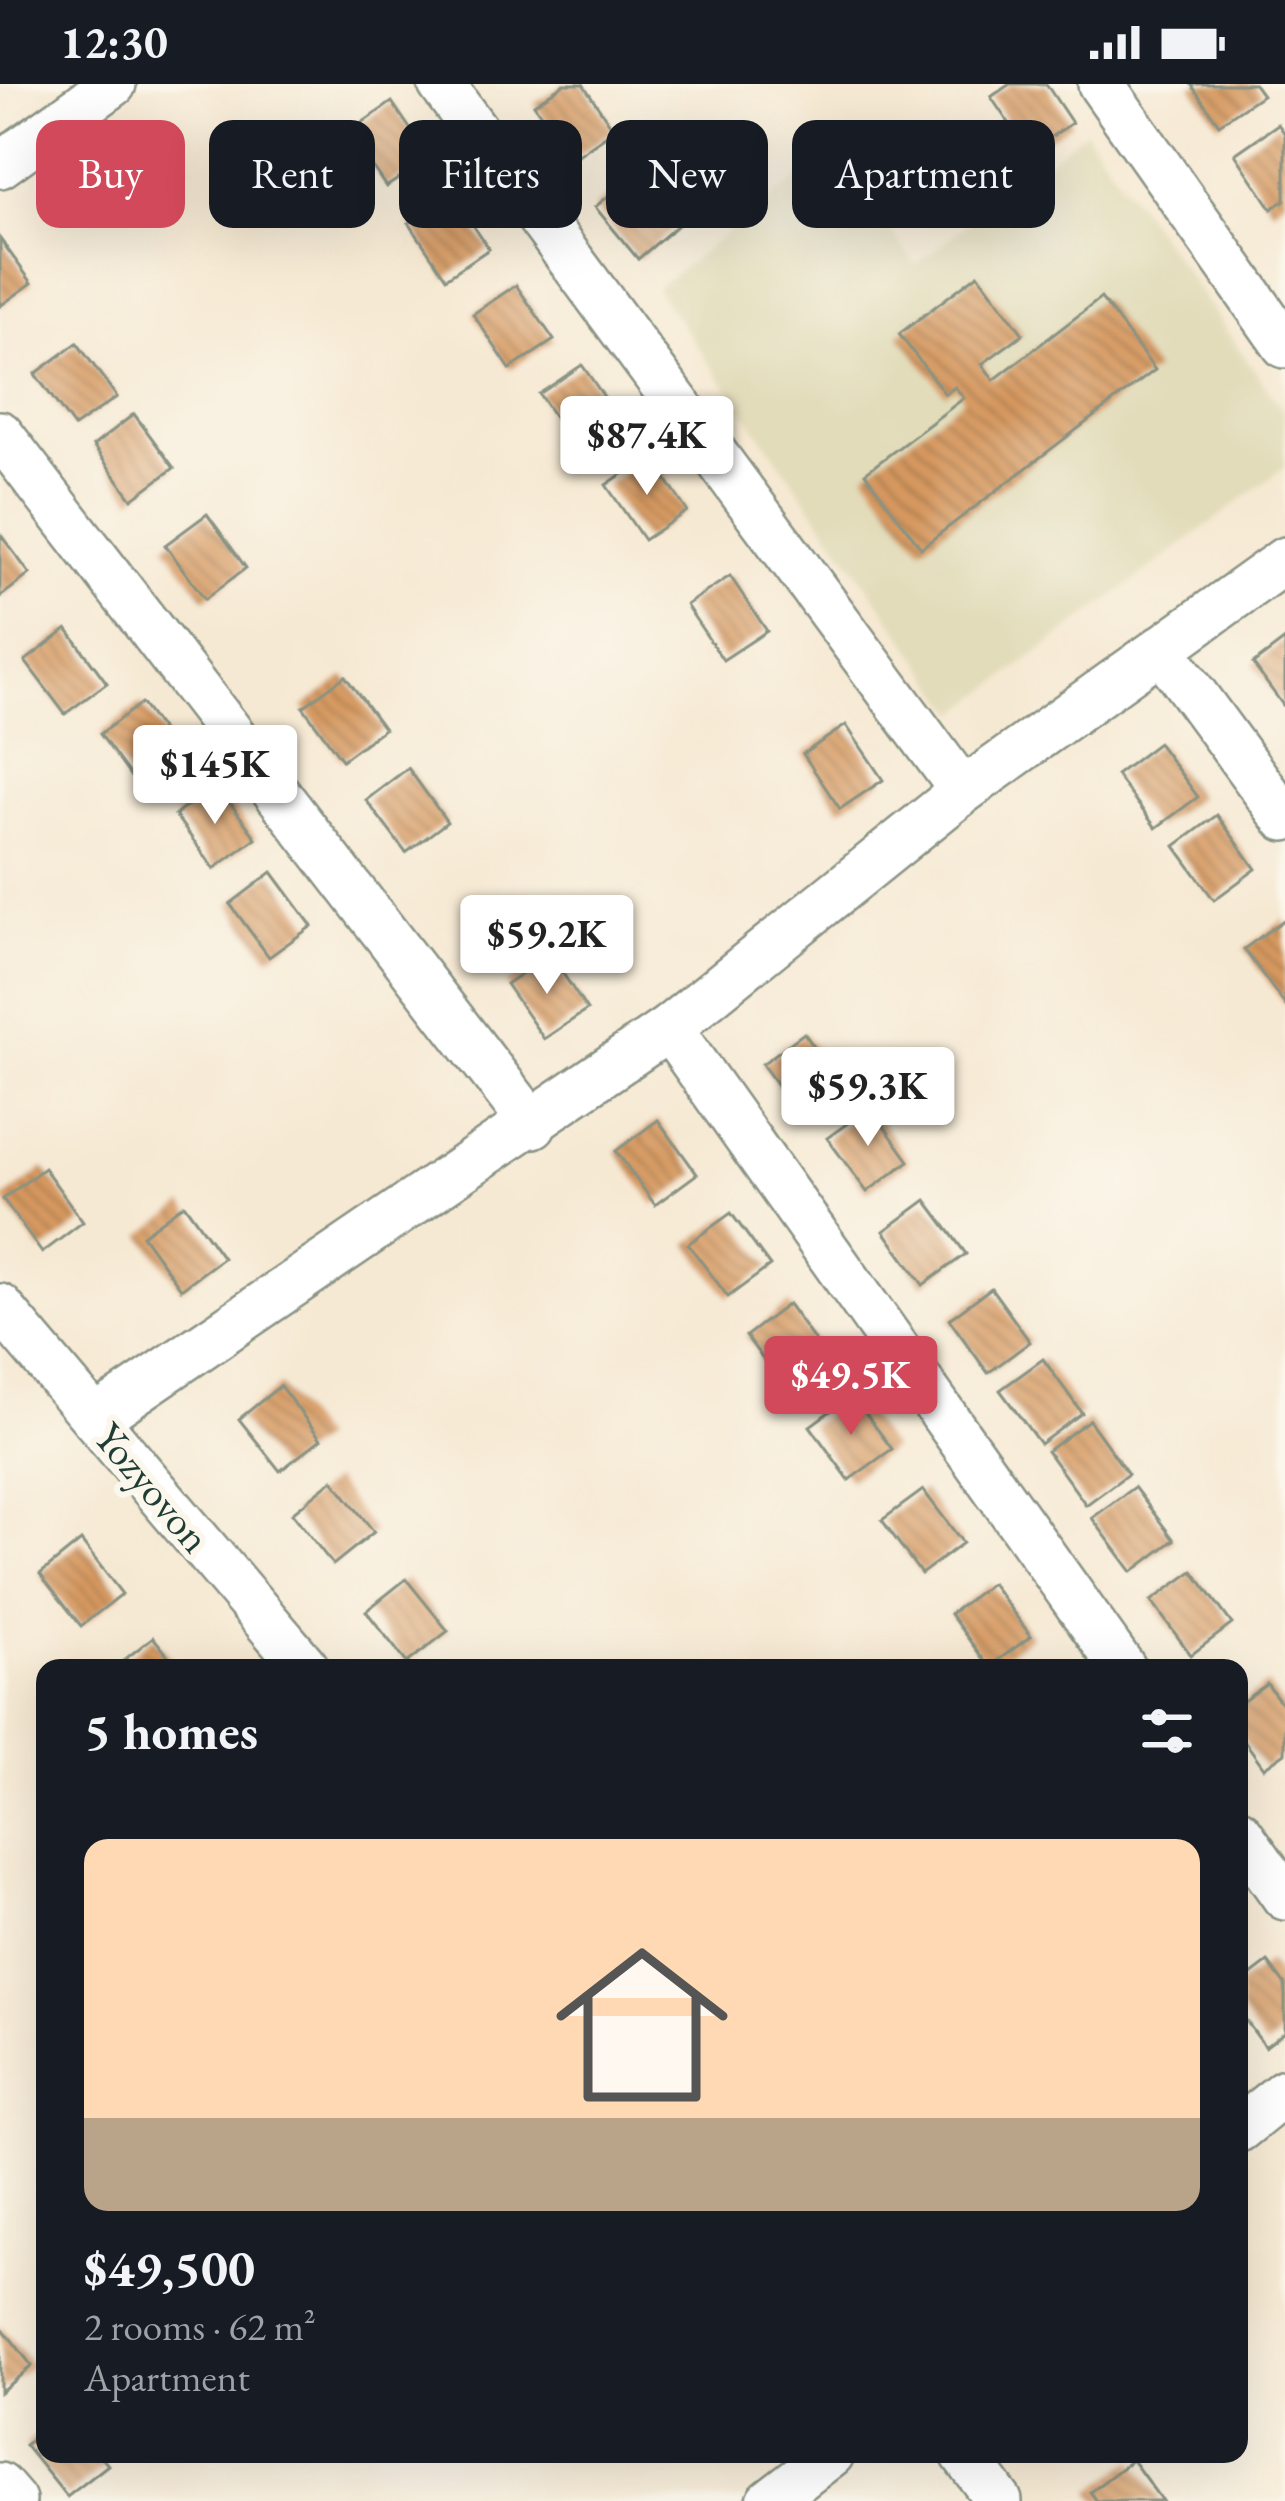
<!DOCTYPE html>
<meta charset="utf-8">
<style>
body{margin:0;font-family:"EB Garamond",serif;background:#20242c;color:#f1f3f6;height:100vh;display:flex;flex-direction:column;font-size:45px;white-space:nowrap}
*{box-sizing:border-box;margin:0}
p{font-size:39px;color:#9ea1a6}
.icon{flex:none;width:66px;height:66px;fill:none;stroke:currentColor;stroke-width:2;stroke-linecap:round;stroke-linejoin:round}
.map{position:relative;flex:1;overflow:hidden}
.drawer{position:absolute;left:36px;top:1575px;width:1212px;height:804px;display:flex;flex-direction:column;background:#171b24;border-radius:24px;box-shadow:0 12px 48px #0002}
.drawer>*{flex:none}
.banner{position:absolute;left:36px;top:36px;width:1215px;height:108px;display:flex;gap:24px}
.price{position:absolute;translate:-50% -102px;padding:0 27px;border-radius:12px;background:#fff;color:#222;font-size:39px;line-height:78px;filter:drop-shadow(0 3px 6px #0008)}
.price::after{content:'';position:absolute;left:50%;top:72px;width:36px;height:27px;margin-left:-18px;background:inherit;clip-path:polygon(0 0,100% 0,50% 100%)}
.price.selected{background:#d1495b;color:#fff}
ul{padding:0;list-style:none}
li{display:grid;align-content:center;gap:24px;height:636px;padding:0 48px}
li+li{border-top:3px solid #363941}
li span{display:grid;place-items:center;height:372px;border-radius:24px;color:#555}
li>.icon{margin-inline-start:auto}
span .icon{width:216px;height:216px;fill:#fffc;stroke-width:1}
li b{font-size:51px}
h2{display:flex;justify-content:space-between;align-items:center;height:144px;padding:0 48px;font-size:51px}
.tag{padding:0 42px;border-radius:24px;background:#171b24;box-shadow:0 12px 48px #0002;font-size:42px;line-height:108px}
.tag.selected{background:#d1495b;color:#fff}
.status{display:flex;justify-content:space-between;align-items:center;height:84px;padding:0 60px;background:#171b24;direction:ltr}
.status svg{height:33px;fill:currentColor}
.map>svg:first-child{display:block}
</style>
<div class="status"><b>12:30</b><svg viewBox="0 0 49 12"><path d="M0 12V9h3v3zM5 12V6h3v6zM10 12V3h3v9zM15 12V0h3v12zM26 1h20v11H26zM47 4h2v5h-2z"/></svg></div>
<div class="map">
<svg width="1285" height="2417" viewBox="0 0 1285 2417">
<defs>
<pattern id="building-back-hatch" width="6" height="6" patternUnits="userSpaceOnUse" patternTransform="scale(3)"><rect width="6" height="6" fill="#d6985f"/><path d="M-1 5l2 2M0 0l6 6M5-1l2 2" fill="none" stroke="#ad7d4f"/></pattern>
</defs>
<rect width="100%" height="100%" fill="#fbf7ec"/>
<filter id="ink" filterUnits="userSpaceOnUse"><feTurbulence type="fractalNoise" baseFrequency=".00833" numOctaves="2"/><feDisplacementMap in="SourceGraphic" scale="24" xChannelSelector="R" yChannelSelector="G"/><feConvolveMatrix kernelMatrix="1 2 1 2 8 2 1 2 1" color-interpolation-filters="sRGB"/></filter>
<filter id="wash" filterUnits="userSpaceOnUse"><feTurbulence type="fractalNoise" baseFrequency=".004" numOctaves="4" result="noise"/><feDisplacementMap in="SourceGraphic" scale="48" xChannelSelector="R" yChannelSelector="G"/><feGaussianBlur stdDeviation="2.7" result="paint"/><feColorMatrix in="noise" values="0 0 0 0 0 0 0 0 0 0 0 0 0 0 0 0 0 1.4 0 .05"/><feComposite in="paint" operator="in"/></filter>
<g filter="url(#wash)">
<rect width="100%" height="100%" fill="#f6e9d3"/>
<!-- built -->
<path fill="#e2dcba" d="M1085 47 1285 329V383L958 629 656 204 831 69 916 181Z"/>
<g id="blocks">
<!-- building -->
<g fill="url(#building-back-hatch)">
<path d="M564 0H583L614 46 571 76 534 20Z"/>
<path d="M1010 0H1046L1072 39 1028 68 991 13Z"/>
<path d="M1191 0H1254L1262 11 1219 40Z"/>
<path d="M392 18 430 74 386 103 349 48Z"/>
<path d="M1278 40 1285 50V116L1272 125 1235 70Z"/>
<path d="M635 90 678 141 638 175 595 123Z"/>
<path d="M452 110 489 165 446 194 409 139Z"/>
<path d="M0 155 32 199 0 222Z"/>
<path d="M978 190 1023 250 982 280 994 296 1101 214 1155 286 921 464 865 389 964 314 955 303 945 310 899 250Z"/>
<path d="M516 201 554 256 510 285 473 230Z"/>
<path d="M77 259 117 313 74 343 35 290Z"/>
<path d="M582 281 620 336 576 366 539 310Z"/>
<path d="M134 330 174 384 132 415 93 362Z"/>
<path d="M650 371 687 427 644 456 606 401Z"/>
<path d="M207 430 246 484 205 515 165 461Z"/>
<path d="M0 450 30 490 0 513Z"/>
<path d="M730 492 767 547 723 576 686 521Z"/>
<path d="M67 545 107 599 65 630 25 577Z"/>
<path d="M1285 556V624L1253 580Z"/>
<path d="M345 592 384 645 342 676 303 623Z"/>
<path d="M141 619 181 673 139 704 100 650Z"/>
<path d="M846 641 883 696 840 725 803 670Z"/>
<path d="M1158 659 1198 713 1156 744 1116 691Z"/>
<path d="M408 684 447 738 406 769 366 716Z"/>
<path d="M216 700 256 754 214 785 175 731Z"/>
<path d="M1217 731 1256 785 1214 816 1175 762Z"/>
<path d="M272 788 312 842 269 873 230 820Z"/>
<path d="M1285 835V921L1244 865Z"/>
<path d="M550 870 587 926 544 955 506 900Z"/>
<path d="M804 949 843 1003 801 1034 762 980Z"/>
<path d="M870 1023 909 1077 867 1108 827 1054Z"/>
<path d="M658 1036 697 1090 655 1121 616 1067Z"/>
<path d="M44 1084 83 1138 42 1169 3 1115Z"/>
<path d="M926 1116 966 1170 923 1201 884 1147Z"/>
<path d="M184 1120 223 1174 181 1205 142 1151Z"/>
<path d="M731 1129 770 1182 728 1213 688 1160Z"/>
<path d="M991 1204 1030 1258 988 1289 949 1235Z"/>
<path d="M788 1220 827 1274 785 1305 746 1252Z"/>
<path d="M1043 1275 1082 1329 1040 1360 1000 1306Z"/>
<path d="M280 1302 321 1355 280 1387 239 1335Z"/>
<path d="M852 1311 892 1365 849 1396 810 1342Z"/>
<path d="M1089 1336 1128 1390 1086 1421 1047 1367Z"/>
<path d="M333 1396 374 1448 333 1481 292 1429Z"/>
<path d="M1134 1403 1174 1456 1132 1488 1092 1434Z"/>
<path d="M923 1406 963 1459 921 1490 882 1436Z"/>
<path d="M81 1457 122 1510 81 1542 40 1490Z"/>
<path d="M1193 1487 1232 1540 1191 1571 1151 1517Z"/>
<path d="M406 1495 448 1547 407 1579 366 1527Z"/>
<path d="M991 1499 1031 1552 989 1583 950 1530Z"/>
<path d="M153 1553 178 1584H114Z"/>
<path d="M1267 1600 1285 1624V1669L1264 1684 1239 1649V1620Z"/>
<path d="M1268 1878 1285 1901V1948L1265 1963 1239 1927V1900Z"/>
<path d="M0 2241 32 2282 0 2308Z"/>
<path d="M45 2345V2370H99L108 2381 67 2413 25 2361Z"/>
<path d="M1132 2376 1162 2417H1097L1090 2408Z"/>
</g>
</g>
</g>
<g filter="url(#ink)">
<use href="#blocks" fill-opacity="0" stroke="#8a9384" stroke-width="3"/>
<g fill="none" stroke-linecap="round" stroke-linejoin="round">
<defs>
<g id="minor">
<path d="M441 0 963 707"/>
<path d="M1101 0 1285 261"/>
<path d="M0 81 113 0"/>
<path d="M0 350 533 1041"/>
<path d="M1161 565 1285 734"/>
<path d="M669 944 1123 1584"/>
<path d="M0 1223 306 1584"/>
<path d="M95 1335 669 944 963 707 1285 476"/>
<path d="M1239 1748 1285 1813"/>
<path d="M1239 2045 1285 2008"/>
<path d="M964 2370 999 2417"/>
<path d="M0 2402 13 2417"/>
<path d="M770 2417 831 2370"/>
</g>
</defs>
<!-- minor casing -->
<use href="#minor" stroke="#8a9384" stroke-width="50"/>
<!-- minor -->
<use href="#minor" stroke="#fff" stroke-width="45"/>
</g>
</g>
<g text-anchor="middle" stroke-width="12" stroke-linejoin="round" paint-order="stroke">
<!-- street labels -->
<g font-size="42" fill="#1f3d34" stroke="#fbf7ec">
<text transform="translate(153 1403) rotate(50)" y="15">Yozyovon</text>
</g>
</g>
</svg>
<b class="price" style="left:647px;top:414px">$87.4K</b>
<b class="price" style="left:215px;top:743px">$145K</b>
<b class="price" style="left:547px;top:913px">$59.2K</b>
<b class="price" style="left:868px;top:1065px">$59.3K</b>
<b class="price selected" style="left:851px;top:1354px">$49.5K</b>
<div class="banner">
<a class="tag selected">Buy</a>
<a class="tag">Rent</a>
<a class="tag">Filters</a>
<a class="tag">New</a>
<a class="tag">Apartment</a>
</div>
<section class="drawer">
<h2>5 homes<svg class="icon" aria-label="filters" viewBox="0 0 24 24"><path d="M4 7h16M4 17h16"/><circle cx="9" cy="7" r="2"/><circle cx="15" cy="17" r="2"/></svg></h2>
<ul>
<li><span style="background:linear-gradient(#ffd9b3 75%,#b9a48a 0)"><svg class="icon" aria-label="home" viewBox="0 0 24 24"><path d="M3 11l9-7 9 7M6 9v11h12V9"/></svg></span><div><b>$49,500</b><p>2 rooms · 62 m²</p><p>Apartment</p></div></li>
</ul>
</section>
</div>
